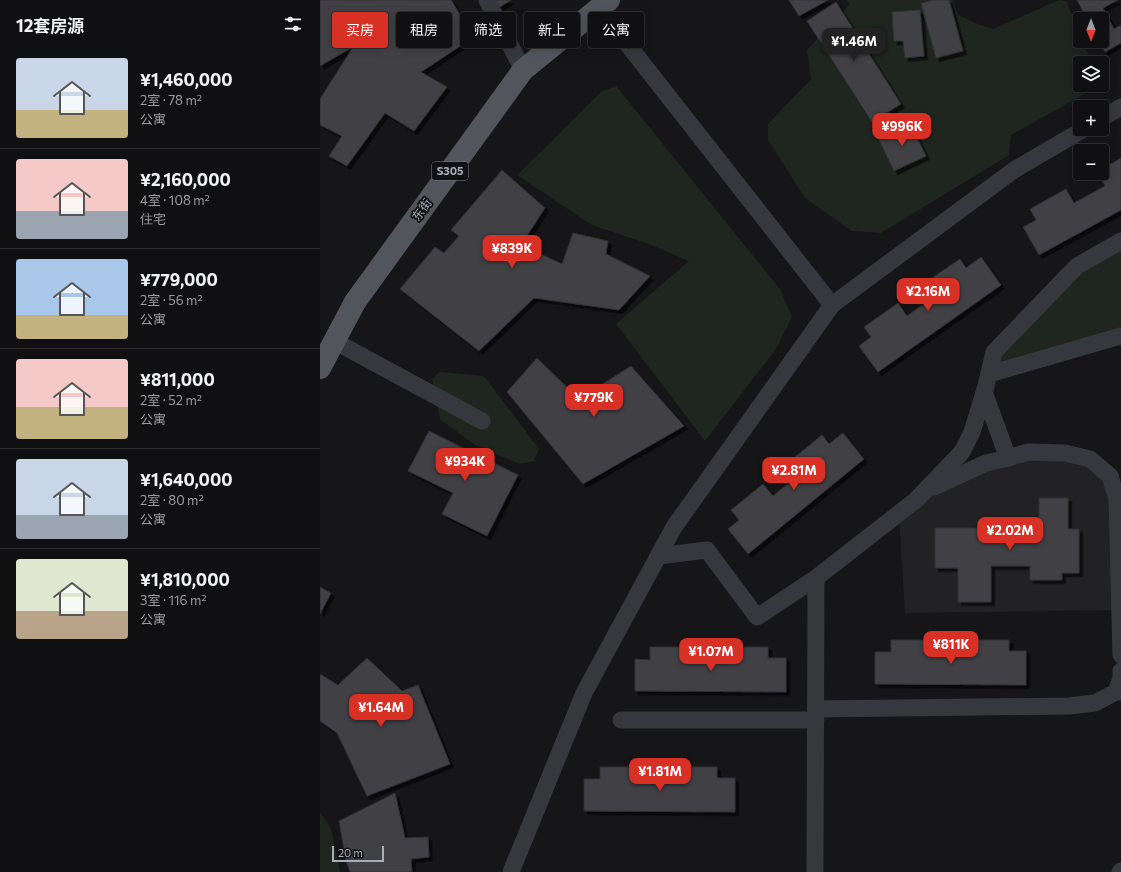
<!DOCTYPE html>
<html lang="zh">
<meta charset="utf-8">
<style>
body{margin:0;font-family:Commissioner,"Noto Sans SC",sans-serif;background:#19191b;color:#f1f3f6;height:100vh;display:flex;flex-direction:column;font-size:15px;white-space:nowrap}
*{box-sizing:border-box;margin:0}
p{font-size:13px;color:#9c9d9f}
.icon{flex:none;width:22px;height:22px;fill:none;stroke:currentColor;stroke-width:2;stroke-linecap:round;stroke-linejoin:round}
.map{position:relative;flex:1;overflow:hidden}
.panel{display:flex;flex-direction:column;background:#101012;width:320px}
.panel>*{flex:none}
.top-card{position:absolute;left:12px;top:12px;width:380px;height:36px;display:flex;gap:8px}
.needle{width:26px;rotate:180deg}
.fabs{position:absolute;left:753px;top:12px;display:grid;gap:8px}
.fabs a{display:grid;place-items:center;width:36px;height:36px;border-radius:4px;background:#101012;box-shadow:0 2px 10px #0003,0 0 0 1px #303032;font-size:20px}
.scale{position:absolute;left:12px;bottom:10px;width:52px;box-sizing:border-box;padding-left:4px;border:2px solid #a8adb8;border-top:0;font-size:11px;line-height:14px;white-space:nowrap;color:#a8adb8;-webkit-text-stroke:3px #111113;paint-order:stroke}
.price{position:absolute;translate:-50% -34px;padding:0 9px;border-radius:8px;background:#d93025;color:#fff;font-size:13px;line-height:26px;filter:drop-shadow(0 1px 2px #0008)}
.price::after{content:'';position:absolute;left:50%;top:24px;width:12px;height:9px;margin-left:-6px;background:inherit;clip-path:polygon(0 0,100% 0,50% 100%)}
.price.current{background:#222;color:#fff}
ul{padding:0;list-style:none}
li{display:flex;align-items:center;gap:12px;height:100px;padding:0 16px}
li+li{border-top:1px solid #303032}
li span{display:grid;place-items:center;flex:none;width:112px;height:80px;border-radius:4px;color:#555}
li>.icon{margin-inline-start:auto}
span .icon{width:48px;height:48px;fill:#fffc;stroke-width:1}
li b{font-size:17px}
h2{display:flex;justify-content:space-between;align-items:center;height:48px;padding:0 16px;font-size:17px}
.pill{padding:0 14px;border-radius:4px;background:#101012;box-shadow:0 2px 10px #0003,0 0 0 1px #303032;font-size:14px;line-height:36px}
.pill.current{background:#d93025;color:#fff}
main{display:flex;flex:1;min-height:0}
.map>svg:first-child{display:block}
</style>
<main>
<section class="panel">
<h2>12套房源<svg class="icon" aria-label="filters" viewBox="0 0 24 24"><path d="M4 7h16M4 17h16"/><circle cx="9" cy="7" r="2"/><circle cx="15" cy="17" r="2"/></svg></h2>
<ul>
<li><span style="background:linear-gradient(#c9d6e8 65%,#c2b280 0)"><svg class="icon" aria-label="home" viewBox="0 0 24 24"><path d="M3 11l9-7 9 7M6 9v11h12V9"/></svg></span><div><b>¥1,460,000</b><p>2室 · 78 m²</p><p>公寓</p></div></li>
<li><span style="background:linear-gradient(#f6c9c9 65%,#9aa5b1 0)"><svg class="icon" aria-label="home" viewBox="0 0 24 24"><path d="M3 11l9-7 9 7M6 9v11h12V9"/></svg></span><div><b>¥2,160,000</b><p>4室 · 108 m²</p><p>住宅</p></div></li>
<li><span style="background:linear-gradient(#a9c7e8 70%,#c2b280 0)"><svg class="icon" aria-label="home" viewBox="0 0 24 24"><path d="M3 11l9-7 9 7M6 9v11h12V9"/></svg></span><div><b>¥779,000</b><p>2室 · 56 m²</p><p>公寓</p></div></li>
<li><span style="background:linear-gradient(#f6c9c9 60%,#c2b280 0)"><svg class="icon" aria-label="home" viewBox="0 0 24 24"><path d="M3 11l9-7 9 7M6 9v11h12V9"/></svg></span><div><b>¥811,000</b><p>2室 · 52 m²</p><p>公寓</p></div></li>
<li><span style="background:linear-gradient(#c9d6e8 70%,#9aa5b1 0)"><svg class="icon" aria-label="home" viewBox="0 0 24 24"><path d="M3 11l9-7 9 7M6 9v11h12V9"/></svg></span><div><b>¥1,640,000</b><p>2室 · 80 m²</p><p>公寓</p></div></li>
<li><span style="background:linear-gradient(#dfe7d0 65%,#b9a48a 0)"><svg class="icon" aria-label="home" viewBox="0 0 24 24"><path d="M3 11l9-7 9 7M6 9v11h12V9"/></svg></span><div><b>¥1,810,000</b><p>3室 · 116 m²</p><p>公寓</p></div></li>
</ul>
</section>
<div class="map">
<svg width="801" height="872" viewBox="0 0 801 872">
<defs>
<filter id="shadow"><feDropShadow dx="3.5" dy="3.5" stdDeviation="0" flood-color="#0009"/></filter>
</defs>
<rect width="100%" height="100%" fill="#161618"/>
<!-- built -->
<path fill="#222225" d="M745 453 790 476 800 610 585 613 579 513 666 463Z"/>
<!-- green -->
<g fill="#1e261f">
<path d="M527 0H633L638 15 660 25 673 29 739 0 746 1 760 34V41H763L772 63H760V85H770L766 93 691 135 689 155 561 233 532 231 485 198 448 140V124L491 79 487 50 529 5Z"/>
<path d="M296 86 460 289 472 317 456 349 385 441 296 324 369 261 329 244 272 225 197 175 281 92Z"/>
<path d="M801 241V336L669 374 674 352 757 266Z"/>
<path d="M120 372 164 376 219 449 214 461 200 464 155 445 120 419 112 379Z"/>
<path d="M0 812 11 829 20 872H0Z"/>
</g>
<!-- building -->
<g fill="#404145" stroke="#303034" filter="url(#shadow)">
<path d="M0 0H131L154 37 101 72 127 87 94 131 65 113 27 166 9 156 22 136 0 125V99L33 47 0 66Z"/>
<path d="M176 0H191L180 7Z"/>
<path d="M469 0H508L479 16Z"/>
<path d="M614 0H629L643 51 616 58 601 3Z"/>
<path d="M757 0H798L783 8 794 29 801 25V43L785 52 779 41H782V19H767Z"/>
<path d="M516 2 581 104 552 122 487 21Z"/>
<path d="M600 10 604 56 585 58 583 41H574L572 12Z"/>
<path d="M590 123 606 156 574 171 558 138Z"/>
<path d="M801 158V210L719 255 703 227 716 220 710 209 746 189 754 203 785 186 778 173H782V169Z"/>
<path d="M182 170 225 208 201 245 242 264 253 233 288 241 286 254 330 276 299 310 214 298 159 351 80 289 115 247 124 253 139 236 131 230Z"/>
<path d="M661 257 681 285 558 372 539 346 551 337 544 327 578 303 587 316 615 296 606 282 640 259 646 268Z"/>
<path d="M217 358 259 399 311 366 364 426 263 484 187 392Z"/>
<path d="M109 431 198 475 167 536 122 514 133 493 88 471Z"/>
<path d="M523 433 544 459 428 554 408 529 419 520 411 510 443 484 453 496 480 474 470 461 502 435 509 444Z"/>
<path d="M719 498H748V529H759V573H742V580H710V566H671V602H638V568H615V528H719Z"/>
<path d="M0 587 11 593 0 614Z"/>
<path d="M571 640H612V656H647V640H689V651H706V685L555 684V652H571Z"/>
<path d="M330 647H372V663H407V647H448V658H466V692L315 691V659L330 660Z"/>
<path d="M47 658 82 691 98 685 130 764 47 796 17 733 0 721V674L18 685Z"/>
<path d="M280 767H321V782L356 783V767H397V778H415V812L264 811V779H280Z"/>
<path d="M75 793 85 838 108 837 109 857 91 859 92 872H30L26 861 19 821Z"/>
</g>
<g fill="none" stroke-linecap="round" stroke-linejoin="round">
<!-- minor -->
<g stroke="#37383d" stroke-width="17">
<path d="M167 0 203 70"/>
<path d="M279 8 512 305"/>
<path d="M782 118 801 107"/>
<path d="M14 341 162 421"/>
<path d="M669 374 801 336"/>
<path d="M664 392 688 458"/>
<path d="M614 487 666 463 688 458 708 452 745 453 770 459 790 476 797 499 801 655"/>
<path d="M338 556 387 550 437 617 496 578"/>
<path d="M796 692 801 678V671"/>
<path d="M496 709 749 706 775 703 796 692H801"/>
<path d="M301 720H496"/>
<path d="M191 872 264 693 354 527 512 305 694 170 764 129"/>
<path d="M495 872 496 578 596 500 642 452 652 432 666 386 674 352 757 266 801 241"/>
<path d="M800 872 801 871"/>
</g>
<!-- major -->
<path stroke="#53555c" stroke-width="22" d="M0 368 35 302 203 70 289 0"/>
</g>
<g text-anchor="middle" stroke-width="3.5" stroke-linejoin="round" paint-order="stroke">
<!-- shield labels -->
<rect fill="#111113" stroke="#7b7e86" stroke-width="1" x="112" y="162" width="36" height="18" rx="3"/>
<g font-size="11" font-weight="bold" fill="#a8adb8">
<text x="130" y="175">S305</text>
</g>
<!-- street labels -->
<g font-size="12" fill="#a8adb8" stroke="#111113">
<text transform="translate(102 210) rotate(-54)" y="4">东街</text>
</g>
</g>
</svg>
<div class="fabs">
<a><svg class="needle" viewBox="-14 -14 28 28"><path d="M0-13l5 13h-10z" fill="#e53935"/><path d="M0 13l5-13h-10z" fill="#9c9d9f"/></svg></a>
<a><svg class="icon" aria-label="layers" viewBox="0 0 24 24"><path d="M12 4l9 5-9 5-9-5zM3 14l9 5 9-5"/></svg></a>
<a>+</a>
<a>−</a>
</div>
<div class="scale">20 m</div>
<b class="price current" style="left:534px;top:62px">¥1.46M</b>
<b class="price" style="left:582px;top:147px">¥996K</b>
<b class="price" style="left:192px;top:269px">¥839K</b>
<b class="price" style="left:608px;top:312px">¥2.16M</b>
<b class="price" style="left:274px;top:418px">¥779K</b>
<b class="price" style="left:145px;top:482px">¥934K</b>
<b class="price" style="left:474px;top:491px">¥2.81M</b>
<b class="price" style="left:690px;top:551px">¥2.02M</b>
<b class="price" style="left:631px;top:665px">¥811K</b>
<b class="price" style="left:391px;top:672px">¥1.07M</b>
<b class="price" style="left:61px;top:728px">¥1.64M</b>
<b class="price" style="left:340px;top:792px">¥1.81M</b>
<div class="top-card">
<a class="pill current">买房</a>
<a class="pill">租房</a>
<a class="pill">筛选</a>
<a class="pill">新上</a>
<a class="pill">公寓</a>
</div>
</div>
</main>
